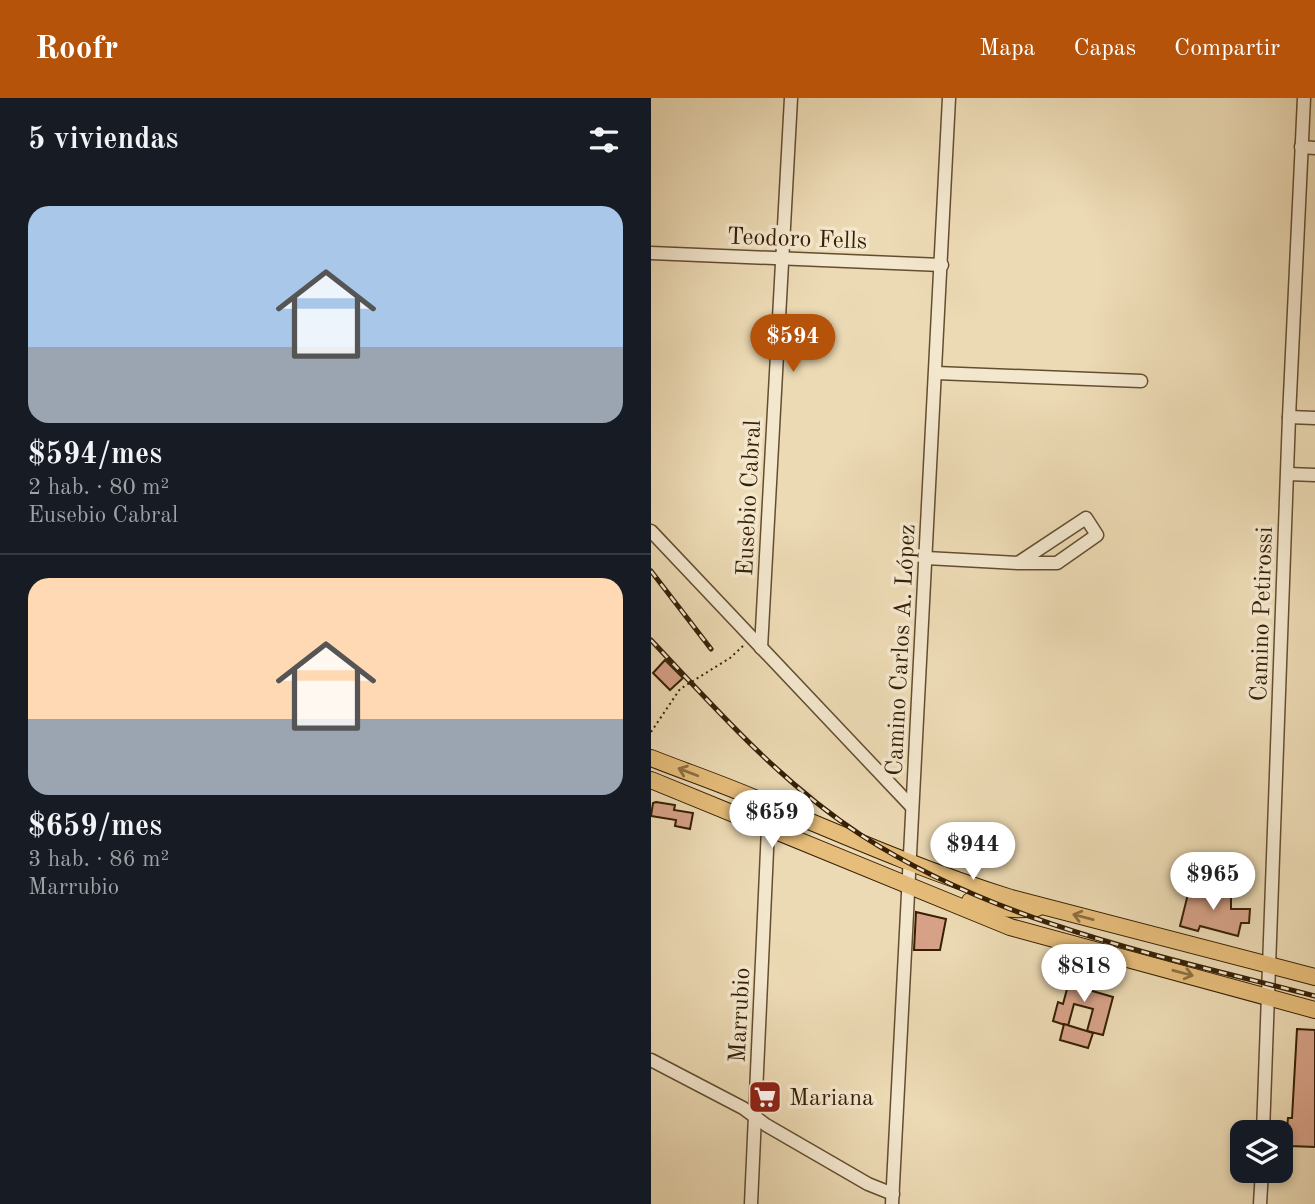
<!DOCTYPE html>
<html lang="es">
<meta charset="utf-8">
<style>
body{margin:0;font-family:"Old Standard TT",serif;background:#242831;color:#f1f3f6;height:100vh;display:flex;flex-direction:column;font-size:26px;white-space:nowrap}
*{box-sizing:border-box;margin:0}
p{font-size:23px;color:#9ea1a6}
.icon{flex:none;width:38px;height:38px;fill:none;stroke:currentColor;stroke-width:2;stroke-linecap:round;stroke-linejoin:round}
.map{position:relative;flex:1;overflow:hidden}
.panel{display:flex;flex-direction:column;background:#171b24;width:651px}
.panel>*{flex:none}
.controls{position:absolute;left:579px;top:1022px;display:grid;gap:14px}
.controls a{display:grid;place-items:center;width:63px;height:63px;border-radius:14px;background:#171b24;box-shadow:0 4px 10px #0003;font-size:35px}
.price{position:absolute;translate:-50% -60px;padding:0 16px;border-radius:24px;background:#fff;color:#222;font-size:23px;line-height:46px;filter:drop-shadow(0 2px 4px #0008)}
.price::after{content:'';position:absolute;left:50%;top:42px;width:21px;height:16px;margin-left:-10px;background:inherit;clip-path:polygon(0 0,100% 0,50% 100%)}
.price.current{background:#b45309;color:#fff}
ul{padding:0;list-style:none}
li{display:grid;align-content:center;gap:14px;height:371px;padding:0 28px}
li+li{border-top:2px solid #363941}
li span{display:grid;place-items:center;height:217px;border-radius:21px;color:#555}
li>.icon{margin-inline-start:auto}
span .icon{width:126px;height:126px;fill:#fffc;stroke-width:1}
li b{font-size:30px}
h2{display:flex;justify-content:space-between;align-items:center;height:84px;padding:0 28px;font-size:30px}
header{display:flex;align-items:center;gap:42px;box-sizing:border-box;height:98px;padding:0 35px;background:#b45309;color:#fff}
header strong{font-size:33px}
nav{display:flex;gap:38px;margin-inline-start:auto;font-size:24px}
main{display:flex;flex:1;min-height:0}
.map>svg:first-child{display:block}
</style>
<header>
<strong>Roofr</strong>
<nav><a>Mapa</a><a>Capas</a><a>Compartir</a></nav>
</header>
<main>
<section class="panel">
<h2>5 viviendas<svg class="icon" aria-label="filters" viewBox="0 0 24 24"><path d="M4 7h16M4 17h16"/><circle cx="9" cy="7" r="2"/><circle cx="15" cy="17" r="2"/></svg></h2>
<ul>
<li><span style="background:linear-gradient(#a9c7e8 65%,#9aa5b1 0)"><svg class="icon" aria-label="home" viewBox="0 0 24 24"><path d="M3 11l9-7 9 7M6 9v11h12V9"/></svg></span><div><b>$594/mes</b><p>2 hab. · 80 m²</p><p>Eusebio Cabral</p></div></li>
<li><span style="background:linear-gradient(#ffd9b3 65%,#9aa5b1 0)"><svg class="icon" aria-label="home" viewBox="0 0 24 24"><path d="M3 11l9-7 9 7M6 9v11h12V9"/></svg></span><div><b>$659/mes</b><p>3 hab. · 86 m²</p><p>Marrubio</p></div></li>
</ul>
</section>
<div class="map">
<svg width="664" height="1106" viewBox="0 0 664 1106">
<rect width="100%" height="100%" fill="#ecdab4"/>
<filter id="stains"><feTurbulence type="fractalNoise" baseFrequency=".00286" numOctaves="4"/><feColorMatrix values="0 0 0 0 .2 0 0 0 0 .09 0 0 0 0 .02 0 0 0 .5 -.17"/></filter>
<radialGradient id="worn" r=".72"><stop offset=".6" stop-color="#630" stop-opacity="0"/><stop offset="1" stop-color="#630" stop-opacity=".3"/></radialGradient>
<!-- building -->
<g fill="#d7a288" stroke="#361f04" stroke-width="2">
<path d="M14 562 32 580 19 592 2 575Z"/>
<path d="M5 704 24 707 23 712 42 715 39 731 24 728 25 722 0 718 2 705Z"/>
<path d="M538 792 580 794V811H599L598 825H590L587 838 549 828 547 833 529 828Z"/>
<path d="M265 814 295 821 289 852H263Z"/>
<path d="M420 876 441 881 438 892 462 899 452 937 436 933 442 911 423 906 417 928 402 923 407 904 412 906Z"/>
<path d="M413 926 442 935 437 950 409 942Z"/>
<path d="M646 931 664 932V1049L639 1048 640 1031H636L637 1020H641Z"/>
</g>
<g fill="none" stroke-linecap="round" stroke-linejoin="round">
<defs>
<g id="minor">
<path d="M650 49 664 50"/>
<path d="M0 155 291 167"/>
<path d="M285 275 490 283"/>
<path d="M638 319 664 320"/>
<path d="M637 376 664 377"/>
<path d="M0 433 261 709"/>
<path d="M275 460 367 465 435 420 446 437 406 465H367"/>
<path d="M110 550 140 0"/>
<path d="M0 962 92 1010 115 1027 217 1086 242 1096"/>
<path d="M612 1034 638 319 653 0"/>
<path d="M100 1106 117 730"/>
<path d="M241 1106 298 0"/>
<path d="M609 1106 611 1073"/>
</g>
<g id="major">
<path d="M0 660C38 675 77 688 115 705 196 739 276 774 360 800L664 879"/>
<path d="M0 682 359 829 664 912"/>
<path d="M319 803C342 811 362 813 386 810"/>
</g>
</defs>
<!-- minor casing -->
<use href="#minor" stroke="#644e30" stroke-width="15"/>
<!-- major casing -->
<use href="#major" stroke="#361f04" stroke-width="18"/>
<!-- path -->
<path stroke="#361f04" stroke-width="2" stroke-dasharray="2 3.5" stroke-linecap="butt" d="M0 634 29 591 79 560 92 548"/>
<!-- minor -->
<use href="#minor" stroke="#f3e7ce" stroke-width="12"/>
<!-- major -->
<use href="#major" stroke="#e6bd7a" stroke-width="16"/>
<defs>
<g id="rail">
<path d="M0 473 60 551"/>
<path d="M0 542C66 612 129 684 210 737 346 825 509 858 664 898"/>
</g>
</defs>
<!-- rail casing -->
<use href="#rail" stroke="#361f04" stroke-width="5"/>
<!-- rail -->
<use href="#rail" stroke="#f3e7ce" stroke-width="2.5" stroke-dasharray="8" stroke-linecap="butt"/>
</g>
<!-- one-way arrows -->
<defs><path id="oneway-shaft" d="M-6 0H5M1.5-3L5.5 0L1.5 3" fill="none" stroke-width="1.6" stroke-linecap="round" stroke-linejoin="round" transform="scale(1.75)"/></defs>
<g stroke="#8e6e3f">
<use href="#oneway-shaft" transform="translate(37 674) rotate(-159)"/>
<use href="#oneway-shaft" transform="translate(432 819) rotate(-165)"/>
<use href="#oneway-shaft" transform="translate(532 875) rotate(15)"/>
</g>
<!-- icons -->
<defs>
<symbol id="supermarket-square" viewBox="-11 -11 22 22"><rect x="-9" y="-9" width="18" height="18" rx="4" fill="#8f2418" stroke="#f3e7ce"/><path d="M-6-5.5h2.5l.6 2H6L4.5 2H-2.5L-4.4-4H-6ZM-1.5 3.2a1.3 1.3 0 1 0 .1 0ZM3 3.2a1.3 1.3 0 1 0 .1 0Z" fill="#fff"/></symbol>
</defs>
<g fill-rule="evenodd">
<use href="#supermarket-square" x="95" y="980" width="38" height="38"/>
</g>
<g text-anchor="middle" stroke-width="7" stroke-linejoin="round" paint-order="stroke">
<!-- street labels -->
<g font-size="24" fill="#361f04" stroke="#f3e7ce">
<text transform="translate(146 140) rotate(2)" y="8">Teodoro Fells</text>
<text transform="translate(97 400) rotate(-87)" y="8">Eusebio Cabral</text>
<text transform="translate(610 516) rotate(-88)" y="8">Camino Petirossi</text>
<text transform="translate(249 552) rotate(-87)" y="8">Camino Carlos A. López</text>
<text transform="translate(88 917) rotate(-87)" y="8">Marrubio</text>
</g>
<!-- poi labels -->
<g font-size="24" fill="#361f04" stroke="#f3e7ce" text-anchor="start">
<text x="138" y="1007">Mariana</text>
</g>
</g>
<rect width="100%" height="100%" filter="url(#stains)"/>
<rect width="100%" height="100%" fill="url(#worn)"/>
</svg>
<div class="controls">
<a><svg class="icon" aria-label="layers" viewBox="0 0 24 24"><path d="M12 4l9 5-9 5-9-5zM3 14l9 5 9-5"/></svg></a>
</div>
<b class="price current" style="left:142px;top:276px">$594</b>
<b class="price" style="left:121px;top:752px">$659</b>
<b class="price" style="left:322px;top:784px">$944</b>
<b class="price" style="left:562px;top:814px">$965</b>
<b class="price" style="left:433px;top:906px">$818</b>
</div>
</main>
